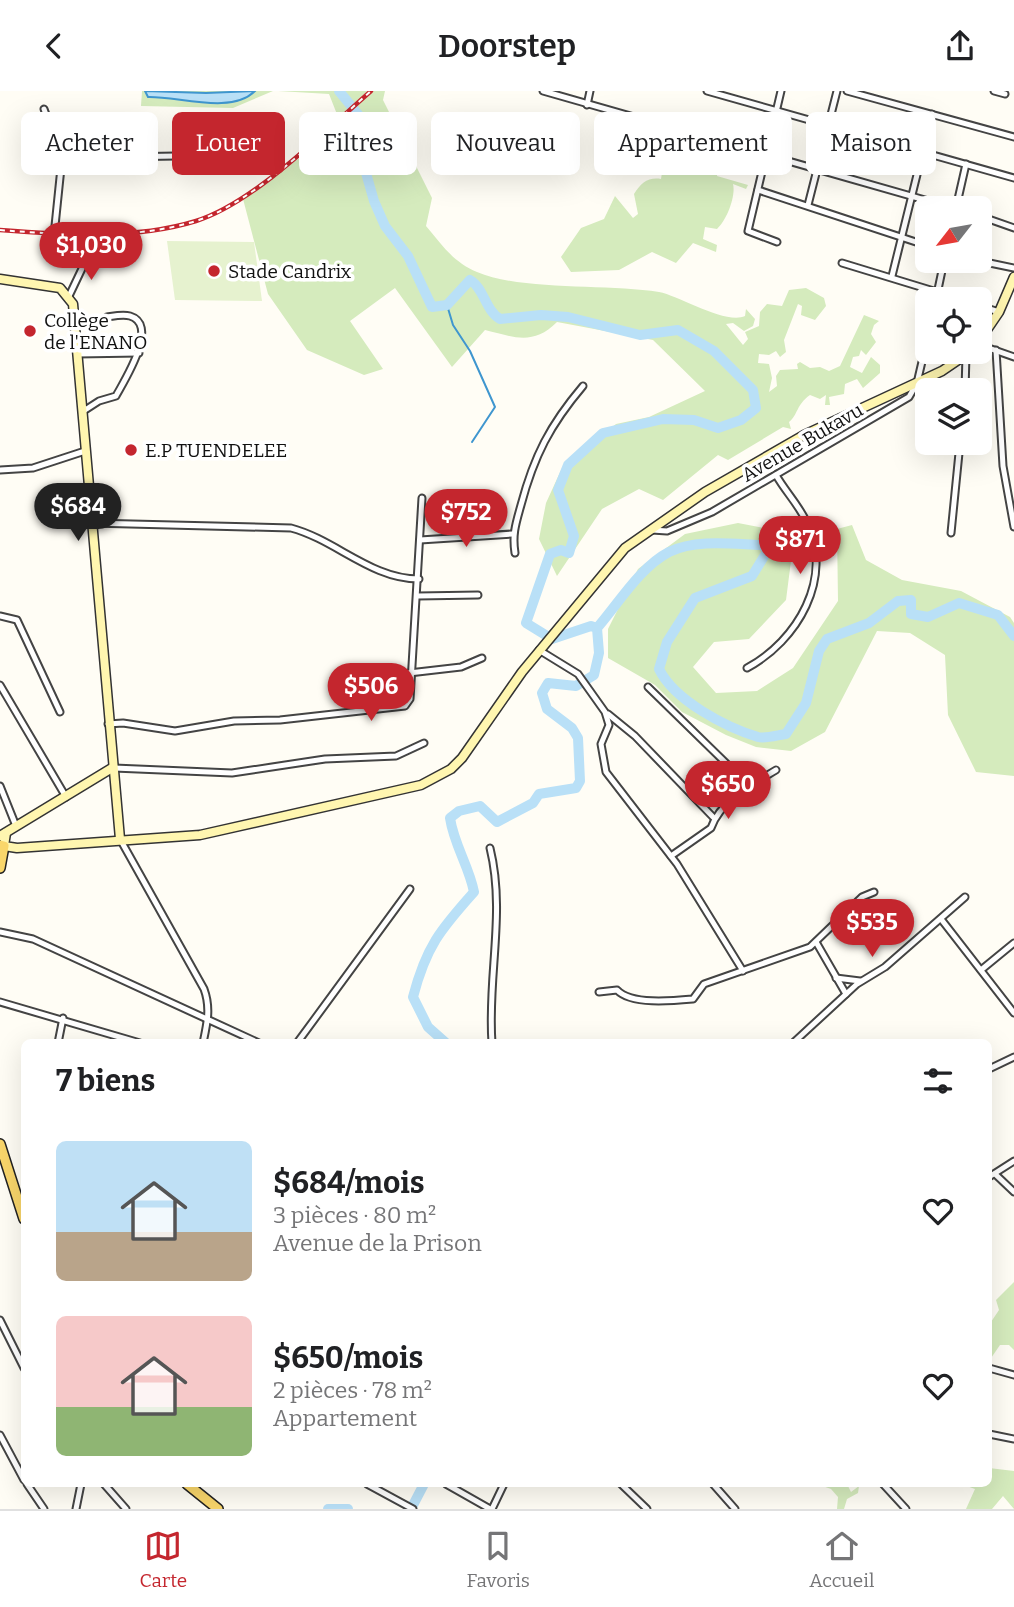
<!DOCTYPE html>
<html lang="fr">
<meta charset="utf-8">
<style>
body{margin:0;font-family:Bitter,serif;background:#f6f6f6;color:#202124;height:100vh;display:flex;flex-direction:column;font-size:26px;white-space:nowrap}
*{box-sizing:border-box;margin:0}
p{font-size:23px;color:#757577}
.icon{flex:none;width:38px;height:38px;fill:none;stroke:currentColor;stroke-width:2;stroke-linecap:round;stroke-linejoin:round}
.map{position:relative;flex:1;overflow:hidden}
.details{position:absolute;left:21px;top:948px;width:971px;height:448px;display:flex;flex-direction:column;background:#fff;border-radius:10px;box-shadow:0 7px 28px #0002}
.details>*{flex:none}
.top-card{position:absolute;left:21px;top:21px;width:973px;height:63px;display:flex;gap:14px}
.needle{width:46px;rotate:239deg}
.buttons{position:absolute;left:915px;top:105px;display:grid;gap:14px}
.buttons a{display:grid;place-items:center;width:77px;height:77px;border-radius:10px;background:#fff;box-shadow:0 7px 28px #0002;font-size:35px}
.price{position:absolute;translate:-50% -60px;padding:0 16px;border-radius:24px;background:#c4262e;color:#fff;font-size:23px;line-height:46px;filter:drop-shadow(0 2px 4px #0008)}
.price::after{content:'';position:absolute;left:50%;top:42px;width:21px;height:16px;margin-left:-10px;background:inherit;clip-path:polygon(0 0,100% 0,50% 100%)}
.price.on{background:#222;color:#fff}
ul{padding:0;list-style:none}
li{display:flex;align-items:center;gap:21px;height:175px;padding:0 35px}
li span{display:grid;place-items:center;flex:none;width:196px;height:140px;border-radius:10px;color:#555}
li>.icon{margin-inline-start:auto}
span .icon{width:84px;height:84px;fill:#fffc;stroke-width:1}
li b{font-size:30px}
h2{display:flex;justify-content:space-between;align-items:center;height:84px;padding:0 35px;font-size:30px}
.pill{padding:0 24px;border-radius:10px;background:#fff;box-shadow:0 7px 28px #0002;font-size:24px;line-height:63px}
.pill.on{background:#c4262e;color:#fff}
header{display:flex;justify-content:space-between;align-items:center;height:91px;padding:0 35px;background:#fff;font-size:32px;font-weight:600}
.tab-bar{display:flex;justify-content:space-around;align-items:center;height:98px;border-top:2px solid #e0e0e0;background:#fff;font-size:19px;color:#757577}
.tab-bar a{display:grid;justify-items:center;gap:4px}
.tab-bar .on{color:#c4262e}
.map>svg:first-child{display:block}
</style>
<header><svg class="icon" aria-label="back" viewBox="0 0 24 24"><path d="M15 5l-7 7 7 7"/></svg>Doorstep<svg class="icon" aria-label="share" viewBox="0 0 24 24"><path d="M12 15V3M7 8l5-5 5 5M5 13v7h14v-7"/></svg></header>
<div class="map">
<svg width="1014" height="1418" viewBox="0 0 1014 1418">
<rect width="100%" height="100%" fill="#fffdf5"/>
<!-- green -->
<g fill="#d5ebbd">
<path d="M142 0H273L233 17 141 15Z"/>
<path d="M278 0H385L383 9 432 107 426 135C442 154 453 171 477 181 521 200 608 193 659 201 680 205 726 234 745 225L746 218 755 228 753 235 744 240 733 232 726 233 743 254 748 248 745 241 759 235 760 221 767 213 782 215 789 199 806 197 824 207 826 215 815 229 801 224 802 215 798 213 784 249 786 261 780 266 776 260 769 264 759 263 758 272 769 273 772 287 769 301 777 295 776 285 780 279 798 278 797 273 800 271 810 277 820 276 829 280 840 275 864 224 879 230 874 234 871 243 876 251 866 264 861 259 859 265 853 266 850 276 862 282 871 266 880 274V282L863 297 857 288 845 293 844 303 829 306 830 314H825L826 304 820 308 810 304C796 314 798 324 789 331L791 338 783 336 728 369 718 364 663 409 639 398 602 418 557 485 539 448 546 412 562 377 616 333 649 326 705 300 653 249 557 231C533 255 514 246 485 239L452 276 395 197 350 230 383 278 364 284 307 259 268 203 243 108 342 36 329 3Z"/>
<path d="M711 50 724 54 721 58 724 71 718 75 717 85 748 94 746 98 733 93C736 105 727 129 717 138L705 136 703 148 717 154 716 161 693 152 676 172 652 161 619 179 571 181 561 166 581 137 604 128 615 105 633 127 638 123 634 103C641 92 648 86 661 88L663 75 675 76 693 84 702 82 707 74 700 62 715 65 716 56Z"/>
<path d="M738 432 774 439 792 462 786 509 749 548 714 551 693 576 716 602 757 600 793 577 838 510 837 438 852 434 866 469 902 489 961 500 1010 526 1014 532V685L976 681 948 624 945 564 910 542 877 540 825 641 791 660 756 656 726 644 682 621 655 594 608 567V538L638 478 685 443Z"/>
<path d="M1014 1191V1259L1009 1254H1000L989 1270V1234L999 1219 996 1209Z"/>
<path d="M989 1377 1014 1380V1418L1003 1405 992 1418H966L975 1398 961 1393H989Z"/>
<path d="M817 1393H847L851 1401 859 1395 858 1402 847 1408 844 1418H837L838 1406 831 1398Z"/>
</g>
<!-- pitch -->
<path fill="#e6f2cf" d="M167 150 254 151 262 210 175 209Z"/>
<!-- water -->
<path fill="#b9e0f7" stroke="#3f96cf" stroke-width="2" d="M145 0 206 2 255 0C231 24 178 5 148 6Z"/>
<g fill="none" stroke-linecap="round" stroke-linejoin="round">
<!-- stream -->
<path stroke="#3f96cf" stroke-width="2" d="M447 214 453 234 470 260 495 316 472 351"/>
<!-- river -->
<g stroke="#b9e0f7" stroke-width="10">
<path d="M339 0 361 27 362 68 374 110 385 135 408 165 432 216 447 214 470 189C484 197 485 219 500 228L541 224 568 226 640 244 678 239 714 260 753 299 756 317 741 329 718 337 694 329 663 328 603 342 568 374 558 399 574 445 569 462 561 459 550 463 526 532 552 548 591 535 597 537 599 562 594 584 576 595 548 592 542 602 547 618 572 637 578 647 580 690 576 697 539 703 533 712 497 731 480 715 459 720 450 727C454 754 469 775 474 801 440 839 426 856 413 906L428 936 446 952"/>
<path d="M597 537C618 513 640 476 669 461 696 448 732 453 761 454L768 459 752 485 695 507 667 551 659 578C674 609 725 636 758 646 766 648 778 644 786 643L806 612 819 560 827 548 869 532 898 510 911 509V523L928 526 959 512 998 524 1014 545"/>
<path d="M328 1418H348"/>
<path d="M411 1418 424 1393"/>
</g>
<defs>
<g id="street">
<path d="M543 0 953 117"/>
<path d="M707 0 1014 87"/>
<path d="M847 0 1014 46"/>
<path d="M994 0 1005 3"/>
<path d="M587 14 590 0"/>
<path d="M44 18 62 67 52 164 58 168 88 165 69 205"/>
<path d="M62 67 176 65"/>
<path d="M758 99 928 155"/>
<path d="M808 114 837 0"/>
<path d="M956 117 966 73"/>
<path d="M980 125 1014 137"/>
<path d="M777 151 748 140 781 0"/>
<path d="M980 170 1014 177"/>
<path d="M842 172 960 208"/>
<path d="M892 185 932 23"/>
<path d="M936 208 944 170"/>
<path d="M980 215 999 221"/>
<path d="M980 254 1014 266"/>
<path d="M996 259 1003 375 1014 436"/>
<path d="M77 263 139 262"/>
<path d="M965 299 966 264"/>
<path d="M82 321 99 310 116 305C124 290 160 234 130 225 123 223 114 225 107 226"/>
<path d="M0 379 33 377 85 360"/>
<path d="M91 432 291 437C336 449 371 488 419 488"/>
<path d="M652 439 667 440 712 421 909 306 917 292 928 245"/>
<path d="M951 442 960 352"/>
<path d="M420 449 512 443"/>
<path d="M515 462C512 443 516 432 521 414 534 365 550 334 583 295"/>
<path d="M418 505 478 504"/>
<path d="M0 525 17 529 60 621"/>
<path d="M539 559 578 583 605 621 609 634 601 653 606 681 677 773 743 880"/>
<path d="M747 577C797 550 835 487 806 430 798 413 785 400 776 384"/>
<path d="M409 582 461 576 482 567"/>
<path d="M0 594 66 706"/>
<path d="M648 596 733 679 747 697"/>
<path d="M608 623 635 645 713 726"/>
<path d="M108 633 123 632 175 640 234 630 280 629 405 615 410 608 422 407"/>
<path d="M114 677 232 682 325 668 396 665 424 652"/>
<path d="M0 695 16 735"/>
<path d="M120 748 204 898C211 917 207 933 203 952"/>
<path d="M490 757C506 822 487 886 492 952"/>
<path d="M671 765 711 737C721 709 751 694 776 679"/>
<path d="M941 828 1014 922"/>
<path d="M0 841 33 848 259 952"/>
<path d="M816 851 846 903"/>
<path d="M981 879 1014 852"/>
<path d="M836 887 860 890"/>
<path d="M599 901 617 899C631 914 672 910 693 908L704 893 810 856 862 806 874 801"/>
<path d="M0 911 140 952"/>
<path d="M58 952 63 927"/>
<path d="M297 952 410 798"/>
<path d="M793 952 857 893 885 876 965 806"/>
<path d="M989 978 1014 966"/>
<path d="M995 1083 1014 1101"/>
<path d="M989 1086 1014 1070"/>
<path d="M0 1229 24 1277"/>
<path d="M989 1277 1014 1284"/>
<path d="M989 1343 1014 1348"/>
<path d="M0 1344 24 1389"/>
<path d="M27 1393 44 1418"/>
<path d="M104 1393 126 1418"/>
<path d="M367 1393 413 1418"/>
<path d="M446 1393 490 1418"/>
<path d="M621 1393 647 1418"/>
<path d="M713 1393 735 1418"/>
<path d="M883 1393 906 1418"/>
<path d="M76 1418 81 1393"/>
<path d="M492 1418 504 1393"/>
</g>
<g id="secondary">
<path d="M0 188 60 197 73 213 120 748"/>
<path d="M980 249 999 221 1014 186"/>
<path d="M6 742 4 755 17 757 200 744 421 694 451 678 462 667 522 581 625 457 705 401 804 344 942 280 970 261"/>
<path d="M0 745 112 677"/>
</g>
<g id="primary">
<path d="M0 754 4 755 0 777"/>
<path d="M0 1053 24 1128"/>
<path d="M187 1393 218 1418"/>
</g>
</defs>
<!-- street casing -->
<use href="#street" stroke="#444" stroke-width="9"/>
<!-- secondary casing -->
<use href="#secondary" stroke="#333" stroke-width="11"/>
<!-- primary casing -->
<use href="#primary" stroke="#222" stroke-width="12"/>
<!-- street -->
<use href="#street" stroke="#fff" stroke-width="5"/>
<!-- secondary -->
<use href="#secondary" stroke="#fff6b0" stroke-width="8"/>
<!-- primary -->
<use href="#primary" stroke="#f9d66b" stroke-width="9"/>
<defs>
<path id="rail" d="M0 139C64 144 134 149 196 130 254 112 325 40 371 0"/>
</defs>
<!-- rail casing -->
<use href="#rail" stroke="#c4262e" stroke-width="4.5"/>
<!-- rail -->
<use href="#rail" stroke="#fff" stroke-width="2" stroke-dasharray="5" stroke-linecap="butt"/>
</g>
<!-- markers -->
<g fill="#c4262e" stroke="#fff" stroke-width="2.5">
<circle cx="214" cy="180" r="7"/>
<circle cx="30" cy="240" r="7"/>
<circle cx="131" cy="359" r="7"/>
</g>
<g text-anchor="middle" stroke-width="7" stroke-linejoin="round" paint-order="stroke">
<!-- poi labels -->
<g font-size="19" fill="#111" stroke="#fff" text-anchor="start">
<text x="228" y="187">Stade Candrix</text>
<text x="44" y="236">Collège<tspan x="44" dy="22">de l'ENANO</tspan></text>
<text x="145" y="366">E.P TUENDELEE</text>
</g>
<!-- street labels -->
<g font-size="19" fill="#111" stroke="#fff">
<text transform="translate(802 351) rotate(-30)" y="7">Avenue Bukavu</text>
</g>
</g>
</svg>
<div class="buttons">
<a><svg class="needle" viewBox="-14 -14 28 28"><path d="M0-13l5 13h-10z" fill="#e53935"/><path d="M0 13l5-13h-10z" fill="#757577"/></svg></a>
<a><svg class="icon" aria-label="locate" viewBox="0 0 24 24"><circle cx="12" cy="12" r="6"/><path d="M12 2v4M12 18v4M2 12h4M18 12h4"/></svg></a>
<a><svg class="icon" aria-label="layers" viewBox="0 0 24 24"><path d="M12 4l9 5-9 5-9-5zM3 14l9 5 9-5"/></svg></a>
</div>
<b class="price" style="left:91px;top:191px">$1,030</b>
<b class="price on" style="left:78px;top:452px">$684</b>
<b class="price" style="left:466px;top:458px">$752</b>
<b class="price" style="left:800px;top:485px">$871</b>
<b class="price" style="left:371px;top:632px">$506</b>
<b class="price" style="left:728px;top:730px">$650</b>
<b class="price" style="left:872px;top:868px">$535</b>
<div class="top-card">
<a class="pill">Acheter</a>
<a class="pill on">Louer</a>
<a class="pill">Filtres</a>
<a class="pill">Nouveau</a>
<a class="pill">Appartement</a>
<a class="pill">Maison</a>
</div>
<section class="details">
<h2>7 biens<svg class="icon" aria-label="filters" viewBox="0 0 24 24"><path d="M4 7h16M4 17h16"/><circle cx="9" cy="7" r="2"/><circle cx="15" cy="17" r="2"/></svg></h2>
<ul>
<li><span style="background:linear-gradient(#bfe0f5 65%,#b9a48a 0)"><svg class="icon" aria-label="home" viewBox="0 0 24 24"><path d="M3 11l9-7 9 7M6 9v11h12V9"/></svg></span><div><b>$684/mois</b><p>3 pièces · 80 m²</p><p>Avenue de la Prison</p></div><svg class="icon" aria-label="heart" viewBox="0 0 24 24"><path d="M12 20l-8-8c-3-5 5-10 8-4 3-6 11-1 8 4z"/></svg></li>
<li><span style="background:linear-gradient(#f6c9c9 65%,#8fb573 0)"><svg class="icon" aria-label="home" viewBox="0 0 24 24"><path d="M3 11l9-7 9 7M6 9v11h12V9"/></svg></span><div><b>$650/mois</b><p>2 pièces · 78 m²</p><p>Appartement</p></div><svg class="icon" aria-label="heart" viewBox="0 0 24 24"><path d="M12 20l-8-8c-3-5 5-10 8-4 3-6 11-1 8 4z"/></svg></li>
</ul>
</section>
</div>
<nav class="tab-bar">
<a class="on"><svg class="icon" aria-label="map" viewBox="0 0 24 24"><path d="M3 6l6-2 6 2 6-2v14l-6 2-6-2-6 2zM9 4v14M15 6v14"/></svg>Carte</a>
<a><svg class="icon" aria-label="saved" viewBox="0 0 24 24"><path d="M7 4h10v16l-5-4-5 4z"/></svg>Favoris</a>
<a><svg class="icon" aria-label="home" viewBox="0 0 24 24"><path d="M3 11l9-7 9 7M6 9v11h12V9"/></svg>Accueil</a>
</nav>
